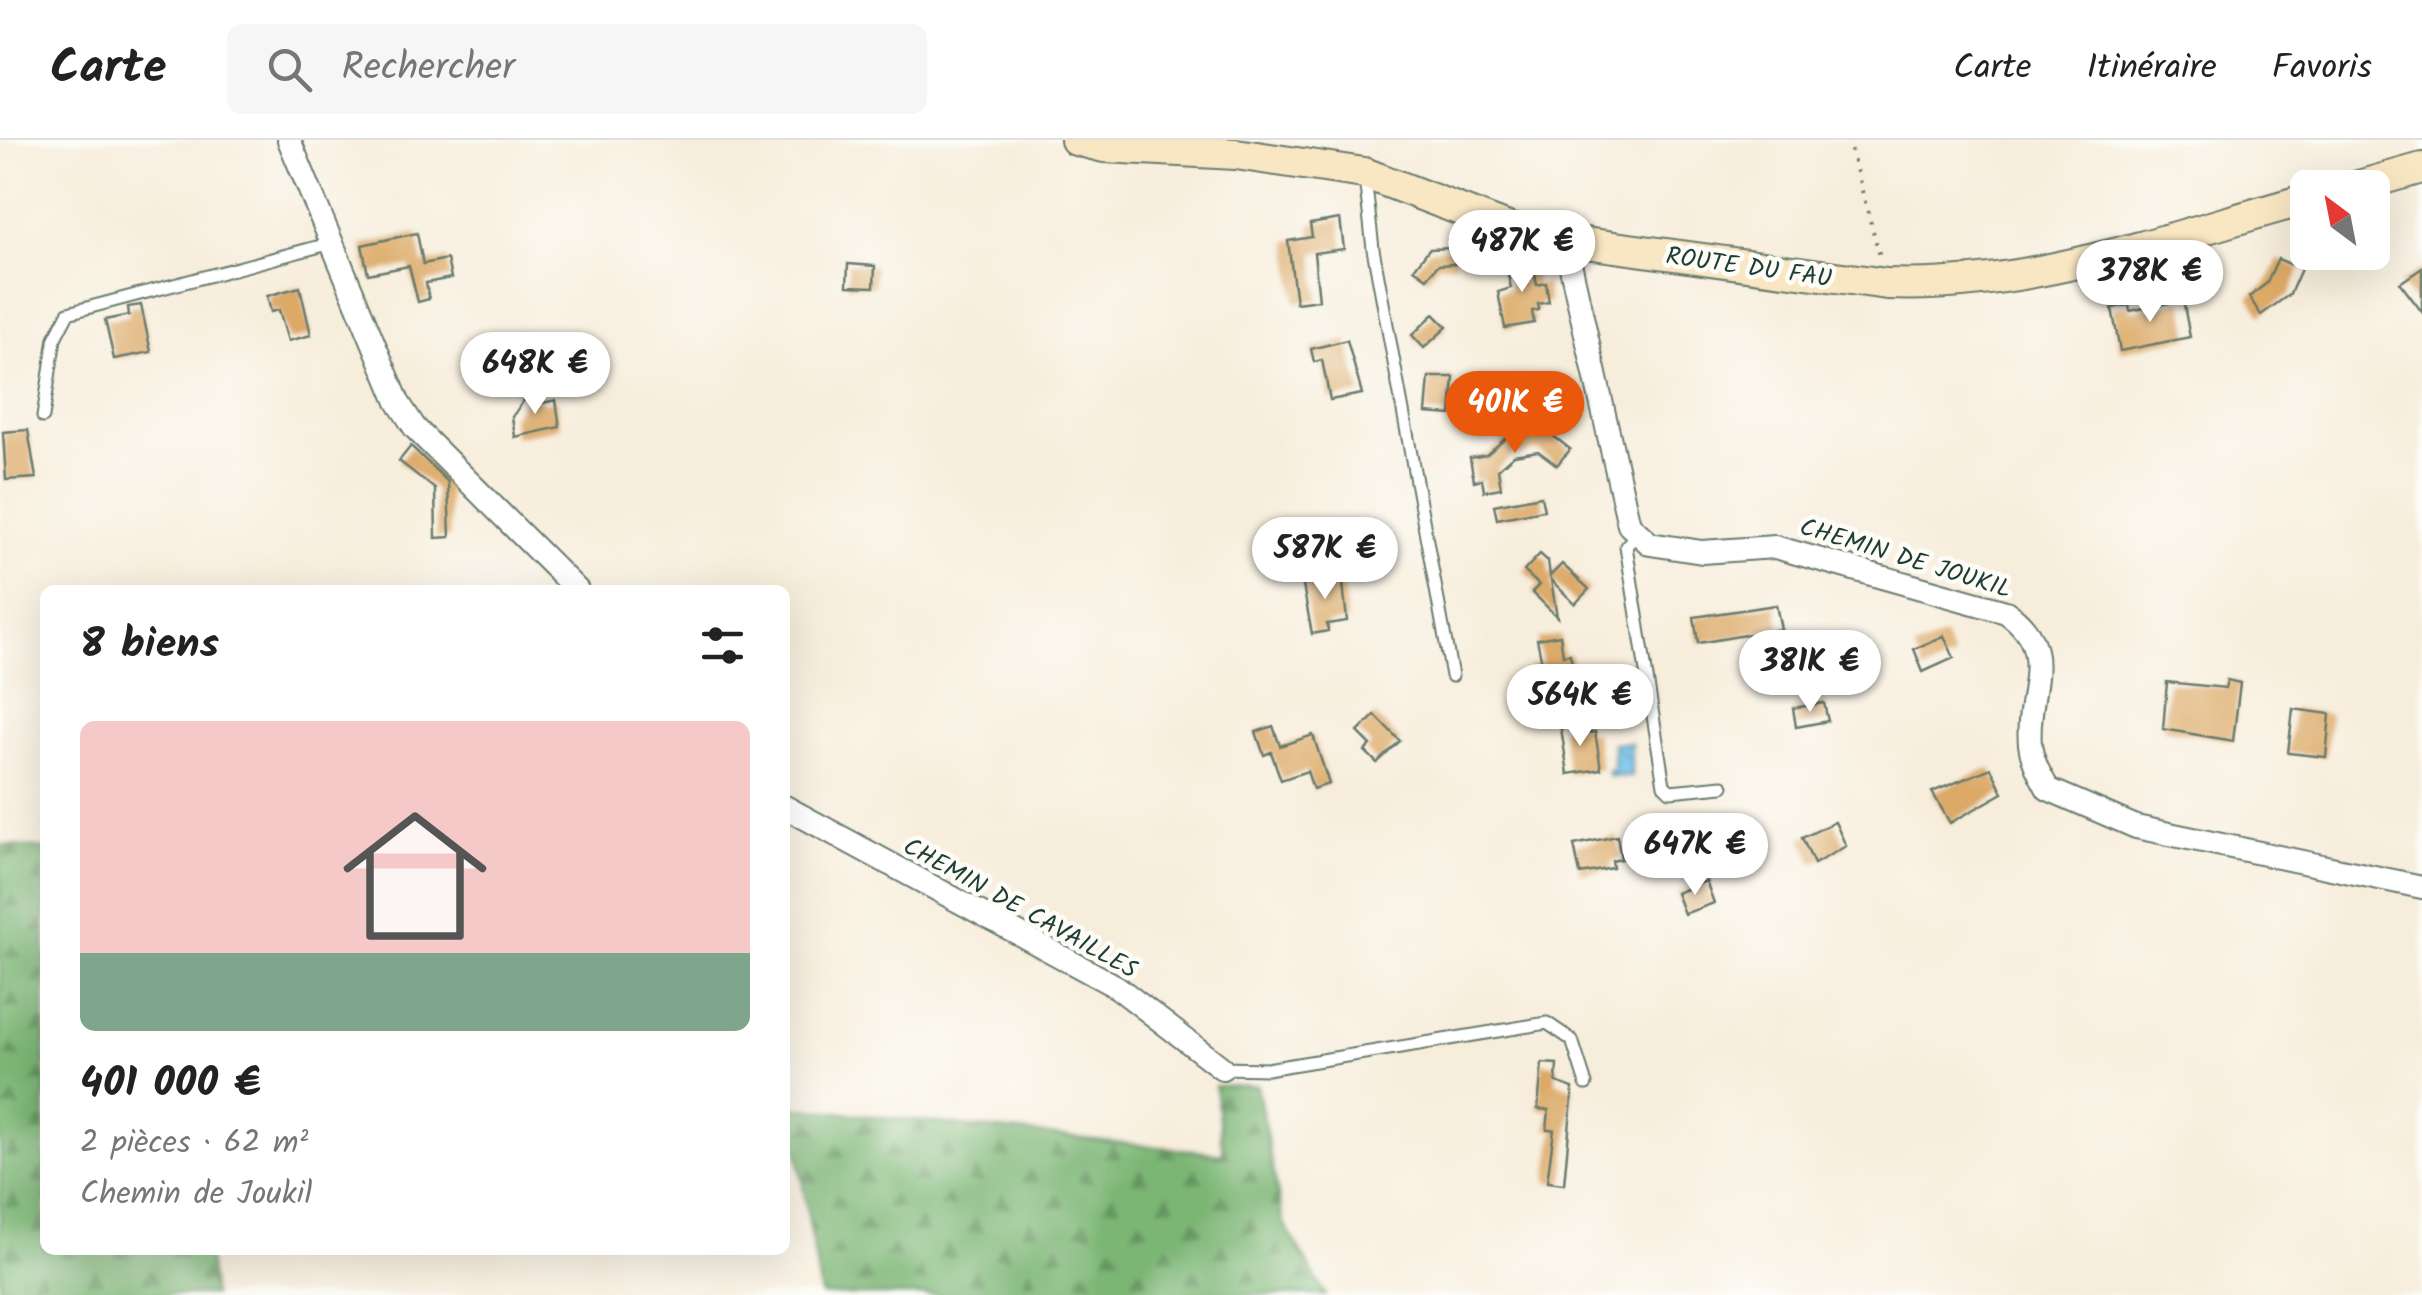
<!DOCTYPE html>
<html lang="fr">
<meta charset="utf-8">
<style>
body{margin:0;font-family:Kalam,sans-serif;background:#f6f6f6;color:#222;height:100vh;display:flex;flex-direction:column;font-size:38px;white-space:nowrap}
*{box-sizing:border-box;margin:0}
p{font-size:32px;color:#767676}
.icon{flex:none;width:55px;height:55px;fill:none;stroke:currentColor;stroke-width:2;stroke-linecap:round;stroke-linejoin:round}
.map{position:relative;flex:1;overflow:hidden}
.panel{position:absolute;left:40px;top:445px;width:750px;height:670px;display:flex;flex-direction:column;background:#fff;border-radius:15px;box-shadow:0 10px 40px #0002}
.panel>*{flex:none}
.needle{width:65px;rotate:328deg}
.tools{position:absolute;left:2290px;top:30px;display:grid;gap:20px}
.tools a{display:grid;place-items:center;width:100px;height:100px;border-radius:15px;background:#fff;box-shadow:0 10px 40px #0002;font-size:50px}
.price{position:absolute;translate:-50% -85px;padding:0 22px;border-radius:35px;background:#fff;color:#222;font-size:32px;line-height:65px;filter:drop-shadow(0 2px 5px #0008)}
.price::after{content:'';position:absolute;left:50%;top:60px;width:30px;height:22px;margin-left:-15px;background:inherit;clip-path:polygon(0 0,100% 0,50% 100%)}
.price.selected{background:#ea580c;color:#fff}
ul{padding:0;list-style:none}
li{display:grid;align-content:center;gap:20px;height:530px;padding:0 40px}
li+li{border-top:2px solid #e0e0e0}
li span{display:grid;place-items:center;height:310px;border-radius:15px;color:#555}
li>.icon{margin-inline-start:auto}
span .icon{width:180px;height:180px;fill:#fffc;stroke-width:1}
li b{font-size:42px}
h2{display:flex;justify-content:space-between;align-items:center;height:120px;padding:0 40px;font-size:42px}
header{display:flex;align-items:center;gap:60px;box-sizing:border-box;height:140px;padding:0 50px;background:#fff;border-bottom:2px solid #e0e0e0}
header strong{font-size:48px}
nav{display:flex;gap:55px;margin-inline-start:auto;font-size:35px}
.search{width:700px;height:90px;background:#f6f6f6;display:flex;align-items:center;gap:25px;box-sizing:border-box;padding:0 35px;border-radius:15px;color:#767676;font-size:38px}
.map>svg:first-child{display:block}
</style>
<header>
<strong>Carte</strong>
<div class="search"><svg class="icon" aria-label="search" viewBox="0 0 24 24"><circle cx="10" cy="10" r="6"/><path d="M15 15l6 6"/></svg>Rechercher</div>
<nav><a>Carte</a><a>Itinéraire</a><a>Favoris</a></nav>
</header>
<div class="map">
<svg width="2422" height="1155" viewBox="0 0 2422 1155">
<defs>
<pattern id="forest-firs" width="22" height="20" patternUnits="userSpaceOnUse" patternTransform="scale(2.5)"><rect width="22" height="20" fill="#7cb674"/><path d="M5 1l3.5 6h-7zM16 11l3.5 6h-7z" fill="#659560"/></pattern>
<pattern id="water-waves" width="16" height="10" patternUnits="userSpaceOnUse" patternTransform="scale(2.5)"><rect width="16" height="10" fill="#6cbde8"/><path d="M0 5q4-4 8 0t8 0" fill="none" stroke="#589bbd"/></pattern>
</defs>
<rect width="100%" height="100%" fill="#fdfcf7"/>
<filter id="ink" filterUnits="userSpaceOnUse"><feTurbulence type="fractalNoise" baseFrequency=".01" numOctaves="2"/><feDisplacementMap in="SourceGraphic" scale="20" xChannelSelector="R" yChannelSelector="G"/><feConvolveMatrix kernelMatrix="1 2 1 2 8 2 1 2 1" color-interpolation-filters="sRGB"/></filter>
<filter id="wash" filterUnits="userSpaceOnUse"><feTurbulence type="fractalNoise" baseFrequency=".0048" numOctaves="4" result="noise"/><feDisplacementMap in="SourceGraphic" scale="40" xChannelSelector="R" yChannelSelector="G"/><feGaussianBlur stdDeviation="2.25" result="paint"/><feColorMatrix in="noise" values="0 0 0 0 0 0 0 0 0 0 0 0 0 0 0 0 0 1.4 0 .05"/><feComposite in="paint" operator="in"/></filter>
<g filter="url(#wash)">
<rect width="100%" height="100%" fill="#f7eddb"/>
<!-- forest -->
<g fill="url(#forest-firs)" stroke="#4e7a54" stroke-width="2.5">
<path d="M0 705 45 709V1110H207L213 1155H0Z"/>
<path d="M1257 945 1283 1082 1326 1155H821L790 967 1223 1014 1215 946Z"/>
</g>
<!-- water -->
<path fill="url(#water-waves)" stroke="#467d8e" stroke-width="2.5" d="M1613 603H1631V637L1608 636V630H1613Z"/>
<g id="blocks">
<!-- building -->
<g fill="#dca966">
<path d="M1340 79 1344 109 1314 113 1319 160 1296 163 1288 101 1312 97 1310 84Z"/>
<path d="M417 93 423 124 447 119 451 138 426 143 429 159 418 162 409 126 368 134 362 105Z"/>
<path d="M1454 108 1455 124 1438 125 1427 138 1414 129 1429 109Z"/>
<path d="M2278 119 2301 129 2290 154 2261 175 2249 157 2267 143Z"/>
<path d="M1532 120 1537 145 1546 143 1549 162 1538 164 1539 170 1532 171 1534 183 1505 188 1498 152 1511 148 1506 125Z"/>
<path d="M848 124 875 126 874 147 847 146Z"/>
<path d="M2422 128V172L2400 143Z"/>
<path d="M300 147 311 195 288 201 279 170 271 172 267 156Z"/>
<path d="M2183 160 2190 197 2120 211 2112 168 2129 165 2130 171Z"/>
<path d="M141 165 151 212 114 219 105 180 129 175 128 167Z"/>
<path d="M1434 174 1447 187 1424 208 1412 195Z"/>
<path d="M1347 200 1362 254 1330 260 1322 220 1314 222 1311 209Z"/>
<path d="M1429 237H1454L1451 275 1426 273Z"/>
<path d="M529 253 543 263 556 260 560 287 515 297 512 277Z"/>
<path d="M28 290 36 338 6 340 3 292Z"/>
<path d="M1547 291 1570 309 1557 325 1538 311 1514 315 1498 329 1501 348 1484 351 1482 339 1474 341 1470 318 1486 315 1506 298Z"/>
<path d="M411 306 448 342 450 397 436 398 435 349 399 321Z"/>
<path d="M1541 356 1544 370 1497 379 1494 365Z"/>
<path d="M1540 414 1548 421 1550 436 1562 424 1589 449 1575 464 1551 440 1557 477 1532 452 1539 445 1524 431Z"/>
<path d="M1342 434 1347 481 1327 484 1328 491 1312 494 1302 440Z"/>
<path d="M1776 465 1781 489 1698 503 1694 477Z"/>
<path d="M1560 495 1563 515 1570 514 1575 537 1533 545 1529 526 1542 523 1537 499Z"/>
<path d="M1944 496 1954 518 1923 532 1914 509Z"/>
<path d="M2227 540 2240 543 2233 601 2163 589 2167 542 2225 548Z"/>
<path d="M1824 563 1828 581 1796 587 1793 568Z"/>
<path d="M2293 569 2330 574 2326 617 2288 613Z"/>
<path d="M1375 575 1400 601 1377 623 1365 611 1371 605 1358 592Z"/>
<path d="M1587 583 1588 593 1595 592 1601 629 1568 634 1561 588Z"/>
<path d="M1273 586 1280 606 1313 595 1329 644 1313 649 1307 631 1281 640 1271 612 1264 615 1256 592Z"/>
<path d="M1991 628 2003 653 1950 683 1932 652Z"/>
<path d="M1835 682 1846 706 1814 724 1802 698Z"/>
<path d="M1617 696 1621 719 1612 721 1613 728 1580 734 1574 705Z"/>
<path d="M1706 741 1714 763 1684 774 1676 753Z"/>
<path d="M1542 923 1557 924 1556 942 1573 948 1564 1044 1547 1042 1554 990H1547L1549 970 1538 969Z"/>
</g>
</g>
</g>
<g filter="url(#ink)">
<use href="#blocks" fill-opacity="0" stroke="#6b7b6e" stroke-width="2.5"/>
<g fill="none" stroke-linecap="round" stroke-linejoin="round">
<defs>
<g id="lane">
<path d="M1365 37 1373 109 1452 536"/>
<path d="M43 277 55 198 68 173 332 103"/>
<path d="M1638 393 1626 406 1664 645 1670 651 1723 646"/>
<path d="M1222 928 1267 929 1547 883 1572 900 1586 944"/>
</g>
<g id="street">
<path d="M289 0 398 262 415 288 577 450"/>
<path d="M1565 101 1629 385 1650 404 1702 412 1775 407 2006 472C2060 509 2025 552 2030 604 2032 621 2040 635 2048 649L2136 687 2422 747"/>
<path d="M785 667 1117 847 1222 928"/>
</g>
<g id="secondary">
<path d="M1076 0 1104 7 1236 14 1364 33 1526 95 1887 144C2030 150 2171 96 2308 59"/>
<path d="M2351 48 2422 28"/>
</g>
</defs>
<!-- lane casing -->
<use href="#lane" stroke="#6b7b6e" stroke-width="15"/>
<!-- street casing -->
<use href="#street" stroke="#6b7b6e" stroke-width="26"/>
<!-- secondary casing -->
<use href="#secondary" stroke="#6b7b6e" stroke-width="34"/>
<!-- path -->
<path stroke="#6b7b6e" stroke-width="4" stroke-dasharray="2.5 8" stroke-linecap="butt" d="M1848 0 1881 120"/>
<!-- lane -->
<use href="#lane" stroke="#fff" stroke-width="11"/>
<!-- street -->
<use href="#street" stroke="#fff" stroke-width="22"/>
<!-- secondary -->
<use href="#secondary" stroke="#f9e7c3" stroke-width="30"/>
</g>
</g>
<g text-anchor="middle" stroke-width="9" stroke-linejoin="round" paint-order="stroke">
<!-- street labels -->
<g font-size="25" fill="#1f3d34" stroke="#fdfcf7">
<text transform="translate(1749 126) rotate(8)" y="9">ROUTE DU FAU</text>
<text transform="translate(1906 417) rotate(17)" y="9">CHEMIN DE JOUKIL</text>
<text transform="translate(1021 767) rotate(29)" y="9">CHEMIN DE CAVAILLES</text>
</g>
</g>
</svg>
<div class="tools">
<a><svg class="needle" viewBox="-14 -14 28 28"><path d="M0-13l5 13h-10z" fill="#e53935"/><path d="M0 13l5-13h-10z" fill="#767676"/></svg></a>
</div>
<b class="price" style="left:1522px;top:155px">487K €</b>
<b class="price" style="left:2150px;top:185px">378K €</b>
<b class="price" style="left:535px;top:277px">648K €</b>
<b class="price selected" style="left:1515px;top:316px">401K €</b>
<b class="price" style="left:1325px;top:462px">587K €</b>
<b class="price" style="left:1810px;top:575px">381K €</b>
<b class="price" style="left:1580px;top:609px">564K €</b>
<b class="price" style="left:1695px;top:758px">647K €</b>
<section class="panel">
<h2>8 biens<svg class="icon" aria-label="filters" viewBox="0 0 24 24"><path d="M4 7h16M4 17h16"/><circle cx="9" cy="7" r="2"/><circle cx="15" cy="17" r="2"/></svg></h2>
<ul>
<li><span style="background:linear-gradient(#f6c9c9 75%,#7fa58c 0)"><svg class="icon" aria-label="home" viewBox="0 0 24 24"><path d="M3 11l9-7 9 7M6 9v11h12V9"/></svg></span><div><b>401 000 €</b><p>2 pièces · 62 m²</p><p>Chemin de Joukil</p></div></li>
</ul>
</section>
</div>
